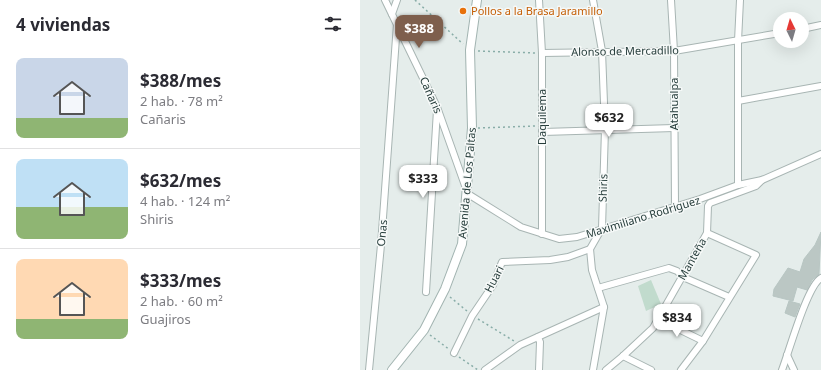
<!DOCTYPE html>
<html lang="es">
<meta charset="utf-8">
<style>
body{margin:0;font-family:"Noto Sans",sans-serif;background:#f7f7f7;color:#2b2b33;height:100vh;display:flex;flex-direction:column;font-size:15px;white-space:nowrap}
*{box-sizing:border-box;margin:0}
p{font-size:13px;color:#7c7c81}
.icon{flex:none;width:22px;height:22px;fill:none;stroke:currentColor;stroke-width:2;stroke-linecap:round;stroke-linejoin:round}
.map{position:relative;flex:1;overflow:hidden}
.side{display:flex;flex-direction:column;background:#fff;width:360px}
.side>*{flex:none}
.needle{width:26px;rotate:355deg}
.buttons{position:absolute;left:413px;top:12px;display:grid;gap:8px}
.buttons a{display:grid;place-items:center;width:36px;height:36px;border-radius:50%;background:#fff;box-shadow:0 4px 16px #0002;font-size:20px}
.price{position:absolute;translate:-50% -34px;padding:0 9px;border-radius:8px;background:#fff;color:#222;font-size:13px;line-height:26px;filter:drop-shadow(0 1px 2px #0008)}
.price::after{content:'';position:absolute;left:50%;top:24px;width:12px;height:9px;margin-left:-6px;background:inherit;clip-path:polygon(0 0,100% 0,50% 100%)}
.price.active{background:#7e5f4d;color:#fff}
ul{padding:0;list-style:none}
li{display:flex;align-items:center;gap:12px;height:100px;padding:0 16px}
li+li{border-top:1px solid #e1e1e2}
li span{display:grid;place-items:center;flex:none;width:112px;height:80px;border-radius:8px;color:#555}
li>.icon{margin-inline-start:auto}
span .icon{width:48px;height:48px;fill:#fffc;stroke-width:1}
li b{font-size:17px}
h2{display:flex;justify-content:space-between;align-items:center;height:48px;padding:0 16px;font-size:17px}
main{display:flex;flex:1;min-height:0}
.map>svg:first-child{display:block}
</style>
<main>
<section class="side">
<h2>4 viviendas<svg class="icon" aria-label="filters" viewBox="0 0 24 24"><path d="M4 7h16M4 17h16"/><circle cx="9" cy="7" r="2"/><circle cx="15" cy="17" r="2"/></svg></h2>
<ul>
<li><span style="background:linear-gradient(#c9d6e8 75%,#8fb573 0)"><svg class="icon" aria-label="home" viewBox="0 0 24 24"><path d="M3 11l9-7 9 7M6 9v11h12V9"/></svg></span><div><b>$388/mes</b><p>2 hab. · 78 m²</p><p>Cañaris</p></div></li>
<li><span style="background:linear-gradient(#bfe0f5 60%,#8fb573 0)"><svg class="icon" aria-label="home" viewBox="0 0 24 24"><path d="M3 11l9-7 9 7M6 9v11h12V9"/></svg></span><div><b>$632/mes</b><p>4 hab. · 124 m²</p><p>Shiris</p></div></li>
<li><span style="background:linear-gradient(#ffd9b3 75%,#8fb573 0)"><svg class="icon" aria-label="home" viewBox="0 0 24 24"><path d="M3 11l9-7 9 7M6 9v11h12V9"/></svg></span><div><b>$333/mes</b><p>2 hab. · 60 m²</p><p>Guajiros</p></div></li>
</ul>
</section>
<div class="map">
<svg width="461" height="370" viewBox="0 0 461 370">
<rect width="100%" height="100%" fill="#e5edeb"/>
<!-- green -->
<path fill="#c1dbcd" d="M291 280 301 304 286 311 278 286Z"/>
<!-- building -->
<g fill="#bbc7c4" stroke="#b8c6c3">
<path d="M461 232 459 274 452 280 447 290 437 287 433 301 413 296 414 289 428 268 440 272 444 259 455 245Z"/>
<path d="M429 301 440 304 435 317 425 313Z"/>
</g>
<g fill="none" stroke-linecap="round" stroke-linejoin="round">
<defs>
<g id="street">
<path d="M25 0 77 107 108 194 161 227 199 239 217 237 340 199 378 185 402 180 461 154"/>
<path d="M179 0 182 53V234"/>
<path d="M311 0 314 51 315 207"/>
<path d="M32 14 37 0"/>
<path d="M442 29 461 25"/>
<path d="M182 53 314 51 420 33"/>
<path d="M378 101 461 86"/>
<path d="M183 132 314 128"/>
<path d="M378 185V41L380 0"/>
<path d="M238 288 309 268 317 271 323 277 369 297"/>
<path d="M66 292 77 110"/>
<path d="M298 319 343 341"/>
<path d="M178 337 180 342 179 370"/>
<path d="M94 353 112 316 133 285 142 262 190 260 208 257 230 249"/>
<path d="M427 355 434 370"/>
<path d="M263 356 291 370"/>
<path d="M9 370 21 245 37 24"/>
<path d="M125 370 160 345 244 307"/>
<path d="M233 370 244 307 232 270 230 249 242 228 245 129 242 51 233 0"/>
<path d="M246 370 263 356 293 328 347 233 348 206 350 203 396 186 402 180"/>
<path d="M321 370 343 341 396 255 347 233"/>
<path d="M422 370C429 352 447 286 461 278"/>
</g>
<path id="secondary" d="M32 370 64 330 85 289 102 244 112 128 110 50 117 0"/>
</defs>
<!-- street casing -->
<use href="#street" stroke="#a8b5b3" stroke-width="8"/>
<!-- secondary casing -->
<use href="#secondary" stroke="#a2b4b1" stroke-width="10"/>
<!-- path -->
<g stroke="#89ada8" stroke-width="1.5" stroke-dasharray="2 3" stroke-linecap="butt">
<path d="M55 0 103 44"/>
<path d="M118 51 176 53"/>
<path d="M118 128 176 126"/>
<path d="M90 297 107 311"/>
<path d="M118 319 154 341"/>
<path d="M70 335 90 350"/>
<path d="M99 357 118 370"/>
</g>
<!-- street -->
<use href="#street" stroke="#fff" stroke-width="6"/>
<!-- secondary -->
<use href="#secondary" stroke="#fff" stroke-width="8"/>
</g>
<!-- markers -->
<circle fill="#e8710a" stroke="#f6f9f8" stroke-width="1.5" cx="103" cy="11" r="4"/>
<g text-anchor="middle" stroke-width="3" stroke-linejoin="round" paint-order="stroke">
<!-- food labels -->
<g font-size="11" fill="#c56008" stroke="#f6f9f8" text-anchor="start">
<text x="111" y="15">Pollos a la Brasa Jaramillo</text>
</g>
<!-- street labels -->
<g font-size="11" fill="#263d3b" stroke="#f6f9f8">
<text transform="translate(265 51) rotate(-1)" y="4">Alonso de Mercadillo</text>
<text transform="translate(71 95) rotate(66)" y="4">Cañaris</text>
<text transform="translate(314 104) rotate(-90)" y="4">Atahualpa</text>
<text transform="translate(182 117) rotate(-90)" y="4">Daquilema</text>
<text transform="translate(107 183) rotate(-85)" y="4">Avenida de Los Paltas</text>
<text transform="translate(243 188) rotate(-88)" y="4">Shiris</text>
<text transform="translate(283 217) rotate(-17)" y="4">Maximiliano Rodriguez</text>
<text transform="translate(22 233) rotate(-85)" y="4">Onas</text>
<text transform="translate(332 259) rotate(-61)" y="4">Manteña</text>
<text transform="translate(134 279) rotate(-63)" y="4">Huari</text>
</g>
</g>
</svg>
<div class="buttons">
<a><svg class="needle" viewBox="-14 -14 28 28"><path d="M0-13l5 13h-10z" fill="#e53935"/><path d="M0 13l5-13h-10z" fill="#7c7c81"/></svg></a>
</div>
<b class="price active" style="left:59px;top:49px">$388</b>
<b class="price" style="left:249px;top:138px">$632</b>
<b class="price" style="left:63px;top:199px">$333</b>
<b class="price" style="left:317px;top:338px">$834</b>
</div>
</main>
